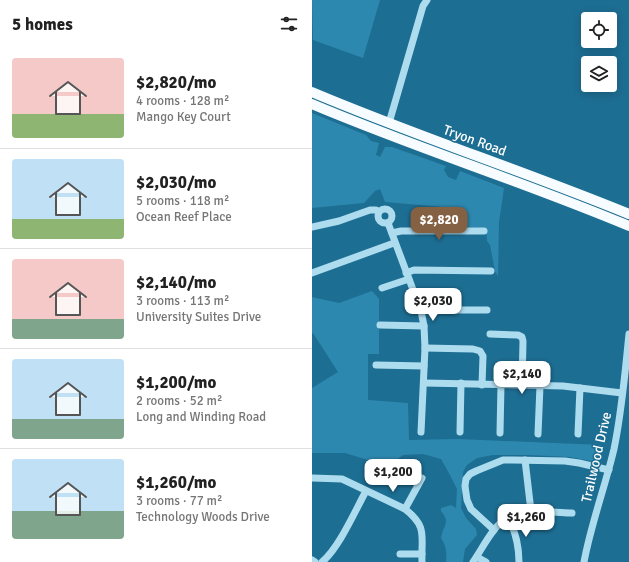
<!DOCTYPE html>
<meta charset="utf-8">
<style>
body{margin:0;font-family:Signika,sans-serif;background:#f2f2f2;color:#222;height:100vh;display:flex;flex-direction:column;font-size:15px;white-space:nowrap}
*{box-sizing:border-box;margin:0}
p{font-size:13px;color:#767676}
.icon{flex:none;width:22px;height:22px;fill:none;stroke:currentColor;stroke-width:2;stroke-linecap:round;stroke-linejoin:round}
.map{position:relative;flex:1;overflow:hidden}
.panel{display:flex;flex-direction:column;background:#fff;width:312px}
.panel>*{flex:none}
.buttons{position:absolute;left:269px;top:12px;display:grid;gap:8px}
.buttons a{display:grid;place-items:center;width:36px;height:36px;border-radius:4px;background:#fff;box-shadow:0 2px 10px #0003;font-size:20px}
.price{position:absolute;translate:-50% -34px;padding:0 9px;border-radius:8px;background:#fff;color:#222;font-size:13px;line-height:26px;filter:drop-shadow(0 1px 2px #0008)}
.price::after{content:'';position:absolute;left:50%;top:24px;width:12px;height:9px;margin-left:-6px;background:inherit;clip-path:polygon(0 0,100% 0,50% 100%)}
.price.selected{background:#856144;color:#fff}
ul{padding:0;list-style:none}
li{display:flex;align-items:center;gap:12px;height:100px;padding:0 12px}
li+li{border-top:1px solid #e0e0e0}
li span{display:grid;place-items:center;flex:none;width:112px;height:80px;border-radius:4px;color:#555}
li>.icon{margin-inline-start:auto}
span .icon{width:48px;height:48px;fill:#fffc;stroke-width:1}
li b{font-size:17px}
h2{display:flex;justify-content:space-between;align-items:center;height:48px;padding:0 12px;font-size:17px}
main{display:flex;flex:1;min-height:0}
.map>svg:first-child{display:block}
</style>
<main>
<section class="panel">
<h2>5 homes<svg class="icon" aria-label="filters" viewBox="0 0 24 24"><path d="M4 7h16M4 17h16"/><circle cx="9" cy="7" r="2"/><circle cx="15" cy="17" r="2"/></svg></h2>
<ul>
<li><span style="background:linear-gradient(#f6c9c9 70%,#8fb573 0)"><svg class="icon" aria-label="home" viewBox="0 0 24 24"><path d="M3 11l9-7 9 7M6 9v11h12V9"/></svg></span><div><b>$2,820/mo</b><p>4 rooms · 128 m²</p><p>Mango Key Court</p></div></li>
<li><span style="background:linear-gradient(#bfe0f5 75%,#8fb573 0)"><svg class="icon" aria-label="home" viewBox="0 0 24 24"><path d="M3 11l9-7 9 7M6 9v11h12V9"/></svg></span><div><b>$2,030/mo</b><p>5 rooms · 118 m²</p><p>Ocean Reef Place</p></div></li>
<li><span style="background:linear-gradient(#f6c9c9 75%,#7fa58c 0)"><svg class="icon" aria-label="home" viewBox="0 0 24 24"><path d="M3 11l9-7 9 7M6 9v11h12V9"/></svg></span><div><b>$2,140/mo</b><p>3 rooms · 113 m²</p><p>University Suites Drive</p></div></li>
<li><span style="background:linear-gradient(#bfe0f5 75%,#7fa58c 0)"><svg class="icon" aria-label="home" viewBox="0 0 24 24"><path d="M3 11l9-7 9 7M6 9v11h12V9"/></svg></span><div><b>$1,200/mo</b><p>2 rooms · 52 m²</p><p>Long and Winding Road</p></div></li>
<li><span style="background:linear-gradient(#bfe0f5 65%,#7fa58c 0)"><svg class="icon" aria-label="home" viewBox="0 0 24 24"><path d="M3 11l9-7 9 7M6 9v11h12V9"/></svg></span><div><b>$1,260/mo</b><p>3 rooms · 77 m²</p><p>Technology Woods Drive</p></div></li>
</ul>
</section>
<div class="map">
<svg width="317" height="562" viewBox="0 0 317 562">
<rect width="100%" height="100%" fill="#1d6e93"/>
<!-- green -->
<g fill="#2d88af">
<path d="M0 0H68L51 58 1 40Z"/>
<path d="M0 113 54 135 59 141 67 143 64 155 68 157 73 147H80L134 166 132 170 136 177 144 180 148 171 192 188 187 222 186 276 183 271 178 245 175 241 174 228 136 227 133 224 131 207 73 202 68 189 63 191 52 203 0 208Z"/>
<path d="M60 291 67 299V354H56V400L96 403 97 440 146 439 289 445 287 461 285 462 258 457 217 455H181L165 458 155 465 151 472 149 508 154 518 164 529 165 535 153 549 151 562H134C135 553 134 545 129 538 131 525 139 523 129 511V508L139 505 144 508 145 489 138 475 129 459 111 454 91 455 82 462 74 465 66 463 33 453H0V388L26 372 1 333 0 334V297L27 303Z"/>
</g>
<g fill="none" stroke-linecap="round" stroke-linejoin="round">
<!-- minor -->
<g stroke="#aedcef" stroke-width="7">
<path d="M77 123 111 6 115 0"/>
<circle cx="73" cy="216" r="7"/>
<path d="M76 223 109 311 112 326 113 348 109 432"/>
<path d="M0 227 27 221 58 210H64L67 212"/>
<path d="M80 233 89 231H172"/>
<path d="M0 273 82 243"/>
<path d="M94 273 102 270 179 271"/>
<path d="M70 288 97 279"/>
<path d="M109 311 115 310H175"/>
<path d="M68 325 112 326"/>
<path d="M178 334 206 335 210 337 211 341 210 385"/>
<path d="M113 348 161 349 168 351 171 356 170 385"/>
<path d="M64 365 112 366"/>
<path d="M112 383 251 386 310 393"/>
<path d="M148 432 149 383"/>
<path d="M188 433 189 385"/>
<path d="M226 434 228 386"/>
<path d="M266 434 268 388"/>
<path d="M213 460 219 511"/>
<path d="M0 478 30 479 93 509C116 527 109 536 110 562"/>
<path d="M93 509 110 478"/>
<path d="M197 519C204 533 207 546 207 562"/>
<path d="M182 530 159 509 155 500 153 486 154 479 158 474 164 471 191 460H201L253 461 267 463 297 470"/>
<path d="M88 554H110"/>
<path d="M165 557 174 562"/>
<path d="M0 560 3 562"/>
<path d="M10 562C27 548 43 511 54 491"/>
<path d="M161 562C168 552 174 540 182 530 200 506 234 512 260 513"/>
<path d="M272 562C279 524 293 487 302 449 310 411 313 372 317 334"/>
</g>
<!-- major -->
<g stroke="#f6fcff" stroke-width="10">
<path d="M0 92C104 136 212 171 317 214"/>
<path d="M0 104C104 148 212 182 317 226"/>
</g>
</g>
<g text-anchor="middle" stroke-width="3" stroke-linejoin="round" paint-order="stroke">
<!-- street labels -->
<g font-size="14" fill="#fff" stroke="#1d6e93">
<text transform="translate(163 140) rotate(20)" y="5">Tryon Road</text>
<text transform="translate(284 457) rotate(-77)" y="5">Trailwood Drive</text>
</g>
</g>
</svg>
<div class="buttons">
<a><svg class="icon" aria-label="locate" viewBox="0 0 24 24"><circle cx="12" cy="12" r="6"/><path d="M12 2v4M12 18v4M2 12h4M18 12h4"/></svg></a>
<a><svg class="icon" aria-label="layers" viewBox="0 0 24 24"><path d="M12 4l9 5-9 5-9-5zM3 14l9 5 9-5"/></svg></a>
</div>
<b class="price selected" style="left:127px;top:241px">$2,820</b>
<b class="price" style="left:121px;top:322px">$2,030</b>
<b class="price" style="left:210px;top:395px">$2,140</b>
<b class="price" style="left:81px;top:493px">$1,200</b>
<b class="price" style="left:214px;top:538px">$1,260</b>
</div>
</main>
